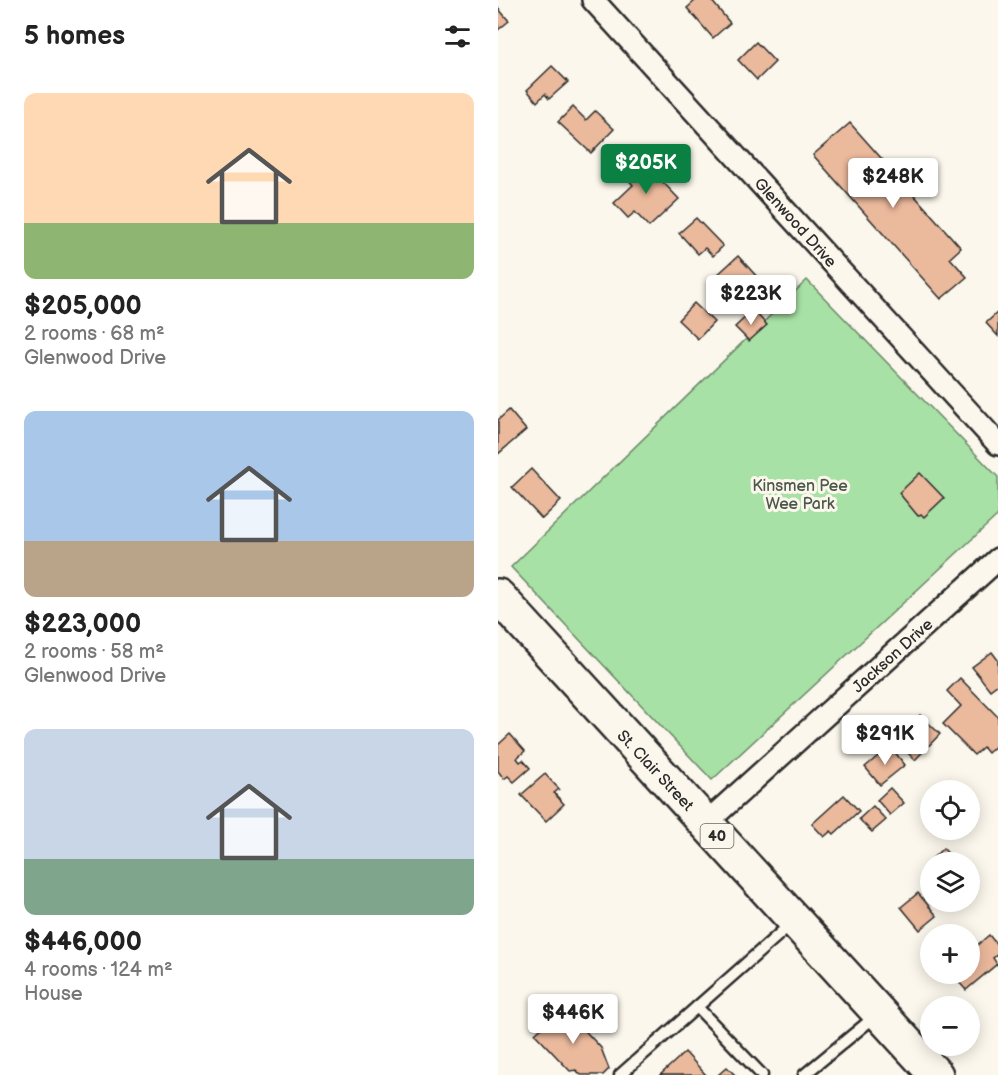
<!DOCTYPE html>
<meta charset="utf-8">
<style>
body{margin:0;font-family:"Balsamiq Sans",sans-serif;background:#f2f2f2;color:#222;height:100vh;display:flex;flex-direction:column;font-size:22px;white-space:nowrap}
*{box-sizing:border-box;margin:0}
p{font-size:20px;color:#767676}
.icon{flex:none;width:33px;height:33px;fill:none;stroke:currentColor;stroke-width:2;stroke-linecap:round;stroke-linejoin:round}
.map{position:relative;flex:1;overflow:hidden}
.side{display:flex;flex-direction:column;background:#fff;width:498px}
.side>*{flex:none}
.controls{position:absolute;left:422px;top:780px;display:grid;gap:12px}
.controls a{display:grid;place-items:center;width:60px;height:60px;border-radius:50%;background:#fff;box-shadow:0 3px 15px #0003;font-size:30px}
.price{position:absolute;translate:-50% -51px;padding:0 14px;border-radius:6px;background:#fff;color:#222;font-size:20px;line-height:39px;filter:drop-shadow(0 2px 3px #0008)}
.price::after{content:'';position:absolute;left:50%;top:36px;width:18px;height:14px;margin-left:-9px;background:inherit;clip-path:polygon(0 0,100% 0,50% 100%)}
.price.current{background:#0b8043;color:#fff}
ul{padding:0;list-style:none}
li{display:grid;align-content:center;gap:12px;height:318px;padding:0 24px}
li span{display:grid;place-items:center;height:186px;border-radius:12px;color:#555}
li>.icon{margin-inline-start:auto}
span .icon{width:108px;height:108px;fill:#fffc;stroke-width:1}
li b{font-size:26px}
h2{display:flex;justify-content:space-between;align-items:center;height:72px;padding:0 24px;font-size:26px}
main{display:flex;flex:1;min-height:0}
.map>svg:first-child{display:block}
</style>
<main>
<section class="side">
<h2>5 homes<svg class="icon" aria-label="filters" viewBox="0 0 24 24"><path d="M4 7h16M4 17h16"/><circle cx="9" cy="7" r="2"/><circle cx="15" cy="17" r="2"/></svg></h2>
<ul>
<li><span style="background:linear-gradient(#ffd9b3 70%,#8fb573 0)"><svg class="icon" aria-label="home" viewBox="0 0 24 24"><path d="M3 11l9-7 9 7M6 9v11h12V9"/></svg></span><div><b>$205,000</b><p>2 rooms · 68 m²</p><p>Glenwood Drive</p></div></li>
<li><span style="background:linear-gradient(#a9c7e8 70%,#b9a48a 0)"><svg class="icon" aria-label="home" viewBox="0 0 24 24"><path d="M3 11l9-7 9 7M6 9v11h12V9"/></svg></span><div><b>$223,000</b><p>2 rooms · 58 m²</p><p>Glenwood Drive</p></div></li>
<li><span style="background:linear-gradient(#c9d6e8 70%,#7fa58c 0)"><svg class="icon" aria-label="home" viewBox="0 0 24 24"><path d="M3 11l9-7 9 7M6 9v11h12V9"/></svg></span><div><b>$446,000</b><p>4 rooms · 124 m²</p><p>House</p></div></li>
</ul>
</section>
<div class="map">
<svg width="500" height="1075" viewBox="0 0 500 1075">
<rect width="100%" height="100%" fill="#fbf7ec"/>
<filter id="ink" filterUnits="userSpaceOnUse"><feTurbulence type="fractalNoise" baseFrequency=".0167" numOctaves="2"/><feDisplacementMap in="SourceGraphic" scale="12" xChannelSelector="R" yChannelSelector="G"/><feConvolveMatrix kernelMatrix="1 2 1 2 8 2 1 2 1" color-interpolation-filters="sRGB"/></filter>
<g filter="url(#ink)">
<!-- green -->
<path fill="#a8e1a5" stroke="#6a8668" stroke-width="1.5" d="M309 280 500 477V515L214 780 13 567Z"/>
<!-- building -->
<g fill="#ebb99c" stroke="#2b2b2b" stroke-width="1.5">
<path d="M198 0H213L232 23 215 38 189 8Z"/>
<path d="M0 8 11 21 0 30Z"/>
<path d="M258 42 277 62 259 80 240 60Z"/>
<path d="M54 66 70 82 51 99 47 94 39 102 29 90Z"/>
<path d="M75 107 88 120 97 111 116 129 93 153 60 122Z"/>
<path d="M352 123 463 248 452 258 469 277 443 299 315 155Z"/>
<path d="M144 160 181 199 151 227 137 212 130 218 116 203 135 185 127 176Z"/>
<path d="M198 218 225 246 215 256 207 248 200 254 181 233Z"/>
<path d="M240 256 261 279 252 286 259 294 245 307 217 277Z"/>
<path d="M196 303 216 322 200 339 180 320Z"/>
<path d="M255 310 269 325 251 341 237 327Z"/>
<path d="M500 312V336L488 323Z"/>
<path d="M11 410 28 430 0 454V420Z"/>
<path d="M33 469 63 501 44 519 14 487Z"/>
<path d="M422 473 446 498 426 517 423 514 420 516 401 493Z"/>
<path d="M494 652 500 660V684L492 690 474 667Z"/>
<path d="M462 678 500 717V744L490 753 485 747 476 755 445 724 463 706 449 691Z"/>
<path d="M422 715 442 734 417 760 397 740Z"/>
<path d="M12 734 27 751 19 758 22 762 25 760 32 768 16 782 10 776 6 779 0 771V745Z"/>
<path d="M392 746 407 765 382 785 367 767Z"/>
<path d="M47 774 61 789 56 793 66 804 48 821 23 795Z"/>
<path d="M392 788 406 803 392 815 379 800Z"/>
<path d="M346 795 361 811 336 834 333 831 326 837 314 824Z"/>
<path d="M375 806 388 820 374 832 361 819Z"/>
<path d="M445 848 456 860 454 862H439L435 858Z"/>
<path d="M420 893 439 916 422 930 403 907Z"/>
<path d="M491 935 500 946V954L495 958 499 964 468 990 458 979 462 974H471V952Z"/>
<path d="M66 1008 103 1048 111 1069 105 1075H83L78 1070 72 1071 37 1034Z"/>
<path d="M187 1052 208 1075H162Z"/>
<path d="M229 1067 237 1075H220Z"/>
</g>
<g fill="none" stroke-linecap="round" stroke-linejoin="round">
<defs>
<g id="service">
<path d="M199 1007 264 1075"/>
<path d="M122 1075 295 922"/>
<path d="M306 1075 380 1014"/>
</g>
<g id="minor">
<path d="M95 0 500 444"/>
<path d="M208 823 500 559"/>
</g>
<path id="primary" d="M0 596 438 1075"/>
</defs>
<!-- service casing -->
<use href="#service" stroke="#2b2b2b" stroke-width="15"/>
<!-- minor casing -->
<use href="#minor" stroke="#2b2b2b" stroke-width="26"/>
<!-- primary casing -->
<use href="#primary" stroke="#2b2b2b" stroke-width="38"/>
<!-- service -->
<use href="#service" stroke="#fbf7ec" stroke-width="10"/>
<!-- minor -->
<use href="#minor" stroke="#fbf7ec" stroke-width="21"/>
<!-- primary -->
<use href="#primary" stroke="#fbf7ec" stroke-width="33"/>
</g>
</g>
<g text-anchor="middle" stroke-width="6" stroke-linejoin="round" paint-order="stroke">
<!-- shield labels -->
<rect fill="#fbf7ec" stroke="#696865" stroke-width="1.5" x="202.5" y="824" width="33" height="24" rx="4.5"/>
<g font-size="15" font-weight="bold" fill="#2b2b2b">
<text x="219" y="841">40</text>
</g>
<!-- street labels -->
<g font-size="16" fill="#2b2b2b" stroke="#fbf7ec">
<text transform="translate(298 222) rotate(48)" y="6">Glenwood Drive</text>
<text transform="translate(394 655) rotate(-42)" y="6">Jackson Drive</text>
<text transform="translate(158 770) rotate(47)" y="6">St. Clair Street</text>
</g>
<!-- park labels -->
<g font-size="16" fill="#4a584a" stroke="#fbf7ec">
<text x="302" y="491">Kinsmen Pee<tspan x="302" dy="18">Wee Park</tspan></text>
</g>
</g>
</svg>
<div class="controls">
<a><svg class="icon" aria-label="locate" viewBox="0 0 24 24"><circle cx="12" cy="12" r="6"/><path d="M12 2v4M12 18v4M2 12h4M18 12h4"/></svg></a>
<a><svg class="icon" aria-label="layers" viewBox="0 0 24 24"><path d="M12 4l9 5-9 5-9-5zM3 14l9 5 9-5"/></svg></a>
<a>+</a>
<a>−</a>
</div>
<b class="price current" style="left:148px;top:195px">$205K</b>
<b class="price" style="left:395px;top:209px">$248K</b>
<b class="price" style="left:253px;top:326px">$223K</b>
<b class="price" style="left:387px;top:766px">$291K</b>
<b class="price" style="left:75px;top:1045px">$446K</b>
</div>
</main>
